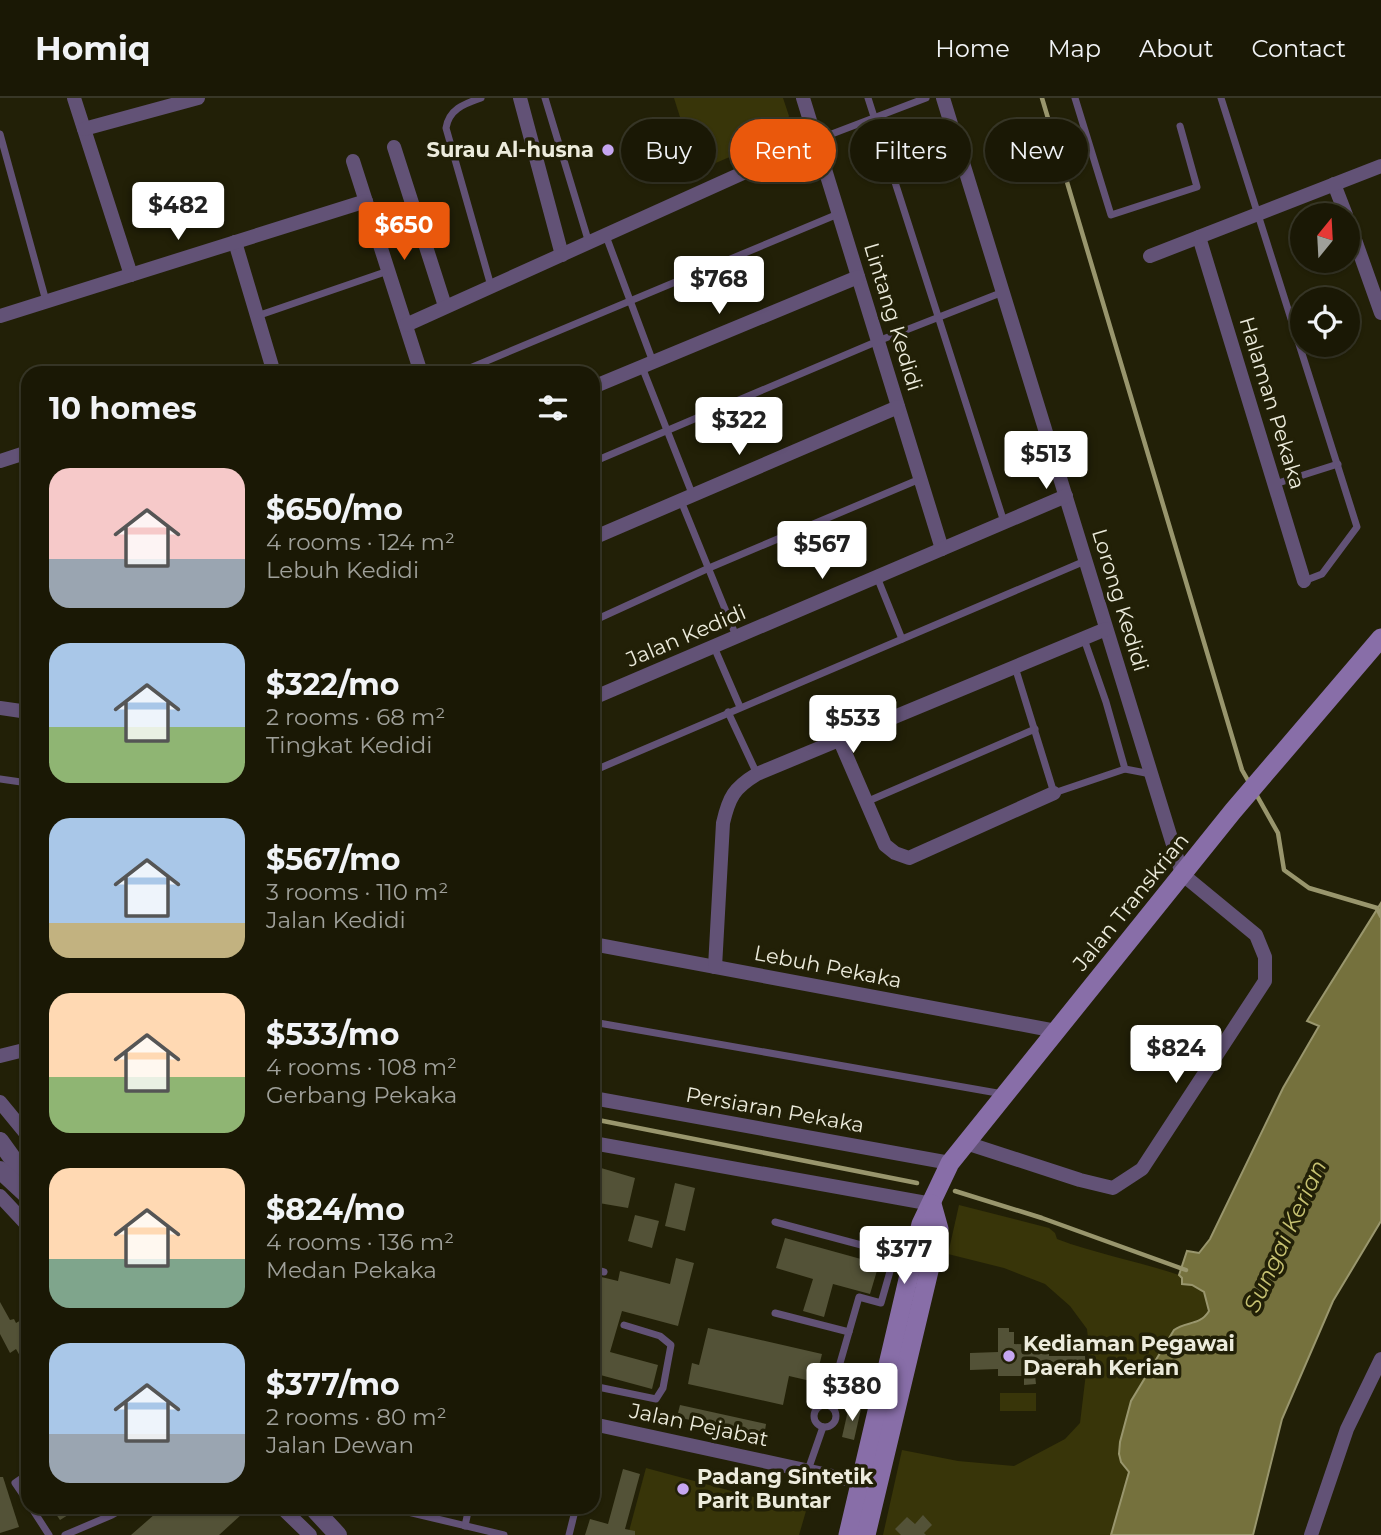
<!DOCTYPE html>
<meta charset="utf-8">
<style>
body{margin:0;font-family:Montserrat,sans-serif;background:#272513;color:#f1f3f6;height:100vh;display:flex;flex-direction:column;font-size:26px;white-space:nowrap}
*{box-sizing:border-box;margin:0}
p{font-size:23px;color:#9fa09a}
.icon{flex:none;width:38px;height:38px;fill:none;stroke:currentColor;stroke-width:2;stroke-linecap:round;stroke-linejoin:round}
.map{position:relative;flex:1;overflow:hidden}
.panel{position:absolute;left:21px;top:268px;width:579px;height:1148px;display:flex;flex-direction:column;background:#1a1805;border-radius:21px;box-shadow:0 2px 5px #0004,0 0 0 2px #383727}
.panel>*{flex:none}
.guide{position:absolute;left:621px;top:21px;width:654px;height:63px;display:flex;gap:14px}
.needle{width:46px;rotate:18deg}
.tools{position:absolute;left:1290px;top:105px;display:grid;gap:14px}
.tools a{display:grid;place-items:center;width:70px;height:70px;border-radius:50%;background:#1a1805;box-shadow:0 2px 5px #0004,0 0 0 2px #383727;font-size:35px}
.price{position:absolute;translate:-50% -60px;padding:0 16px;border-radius:7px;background:#fff;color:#222;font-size:23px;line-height:46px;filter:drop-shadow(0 2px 4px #0008)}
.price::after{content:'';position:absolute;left:50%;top:42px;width:21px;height:16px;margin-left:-10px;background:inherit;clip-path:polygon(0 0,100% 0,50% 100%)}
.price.current{background:#ea580c;color:#fff}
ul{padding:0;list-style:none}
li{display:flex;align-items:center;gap:21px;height:175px;padding:0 28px}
li span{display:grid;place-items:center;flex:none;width:196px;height:140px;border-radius:21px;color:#555}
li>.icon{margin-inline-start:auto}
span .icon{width:84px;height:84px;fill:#fffc;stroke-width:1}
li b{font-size:30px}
h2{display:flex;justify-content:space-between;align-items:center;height:84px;padding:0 28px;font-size:30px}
.pill{padding:0 24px;border-radius:32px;background:#1a1805;box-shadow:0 2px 5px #0004,0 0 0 2px #383727;font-size:24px;line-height:63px}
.pill.current{background:#ea580c;color:#fff}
header{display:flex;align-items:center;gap:42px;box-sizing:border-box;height:98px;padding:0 35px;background:#1a1805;border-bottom:2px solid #383727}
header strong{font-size:33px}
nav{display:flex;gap:38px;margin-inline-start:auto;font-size:24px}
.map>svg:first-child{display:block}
</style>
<header>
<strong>Homiq</strong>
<nav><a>Home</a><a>Map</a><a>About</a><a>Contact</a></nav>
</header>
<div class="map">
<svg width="1381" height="1437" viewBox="0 0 1381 1437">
<rect width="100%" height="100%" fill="#222007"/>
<!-- green -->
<g fill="#383509">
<path d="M674 0H783L789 18 781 37 697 73Z"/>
<path d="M959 1107 1049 1130 1055 1135 1057 1141C1096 1156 1138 1163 1179 1177L1182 1180V1186L1192 1187 1204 1194 1209 1213C1200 1228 1186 1223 1174 1232L1120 1344 1121 1364 1129 1373 1111 1437H883L902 1352 958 1363 1014 1368 1065 1341 1080 1325 1089 1250 1087 1231 1070 1208 1045 1186 1004 1170 948 1156Z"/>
<rect x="1000" y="1295" width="36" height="18"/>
<path d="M646 1370 806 1413 799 1437H628Z"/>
</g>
<!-- water -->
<path fill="#75713d" stroke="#99966d" stroke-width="2" d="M1381 805V1123L1333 1203 1282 1321 1253 1437H1111L1129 1374 1121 1364 1119 1356 1120 1344 1131 1303 1174 1232C1186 1223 1200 1228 1209 1213L1204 1194 1192 1187 1182 1186V1180L1179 1177 1187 1153 1199 1155 1210 1141 1283 990 1319 928 1307 923Z"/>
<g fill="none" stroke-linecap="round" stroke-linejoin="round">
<!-- stream -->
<g stroke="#99966d" stroke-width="4.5">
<path d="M1042 0 1242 672 1250 686"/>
<path d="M1256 696 1278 735 1284 772 1309 790 1377 810 1381 818"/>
<path d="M593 1021 917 1085"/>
<path d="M955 1093 1042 1120 1186 1172"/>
</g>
</g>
<!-- building -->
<g fill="#535237">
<path d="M601 1070 635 1080 628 1110 593 1104Z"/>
<path d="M675 1085 695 1090 685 1133 665 1128Z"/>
<path d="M635 1117 659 1123 652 1150 628 1143Z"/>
<path d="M785 1140 879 1166 870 1196 833 1186 824 1219 803 1213 813 1181 776 1170Z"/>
<path d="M676 1160 694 1165 678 1228 622 1213 610 1254 658 1267 652 1291 593 1275V1177L618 1183 620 1173 670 1186Z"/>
<path d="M0 1204 10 1222 14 1221 16 1225 28 1218V1272L16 1251 10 1255 0 1236Z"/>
<path d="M708 1230 822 1256 815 1284 789 1278 783 1307 688 1286 692 1265 699 1267Z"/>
<path d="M998 1230H1009V1234H1014V1246L1044 1247 1045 1256H1049V1258H1085L1086 1273H1049V1277H1035L1036 1286 1024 1287V1278H998V1271L970 1272V1255L998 1254Z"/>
<path d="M680 1307 766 1326 764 1339 677 1319Z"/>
<path d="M849 1308 861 1311 854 1342 842 1339Z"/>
<path d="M623 1371 640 1376 625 1431 635 1433V1437H585L590 1421 608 1426Z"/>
<path d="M0 1379H3L19 1429 0 1435Z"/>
<path d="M51 1409H81L60 1422Z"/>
<path d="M163 1409H236L242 1416 219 1437H131Z"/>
<path d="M923 1417 932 1427 924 1435 926 1437H901L895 1431 907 1419 915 1426Z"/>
</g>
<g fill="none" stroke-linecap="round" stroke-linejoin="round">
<!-- service -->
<g stroke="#625276" stroke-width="7">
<path d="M481 0C464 6 449 11 446 30L491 188"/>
<path d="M545 0 589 145"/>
<path d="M868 0 1004 424"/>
<path d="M1075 0 1111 117 1197 89 1180 28"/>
<path d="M1221 0 1357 429 1322 476 1304 483"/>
<path d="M0 36 46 203"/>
<path d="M816 42 926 0"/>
<path d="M606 138 653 264"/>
<path d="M257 218 388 173"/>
<path d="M642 269 693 398"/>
<path d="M458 275 838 116"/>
<path d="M593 364 878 243 1003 194"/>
<path d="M1275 386 1338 366"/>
<path d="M681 403 736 538"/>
<path d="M877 479 902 541"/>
<path d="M593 523 709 470 920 381"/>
<path d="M1084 541 1106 604 1125 671 1151 676"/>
<path d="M714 549 740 609"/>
<path d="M1015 569 1054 695 1125 671"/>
<path d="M728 614 757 676"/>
<path d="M593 673 1085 463"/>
<path d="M0 681 28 685"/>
<path d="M866 704 1035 631"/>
<path d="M593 924 1003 996"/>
<path d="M775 1124 895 1156 881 1205 859 1199 828 1307"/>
<path d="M593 1171 604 1174"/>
<path d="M775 1215 849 1234"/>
<path d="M593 1288 656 1301 663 1290 671 1247 660 1238 624 1227"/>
<circle cx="825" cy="1318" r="11"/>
<path d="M808 1372 823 1329"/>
<path d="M28 1376 15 1385 28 1404"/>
<path d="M31 1409 49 1437"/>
<path d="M387 1409 504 1437"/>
<path d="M465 1428 469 1409"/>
<path d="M65 1437 112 1417 126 1409"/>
<path d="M569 1437 576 1409"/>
</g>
<!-- minor -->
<g stroke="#625276" stroke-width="14">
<path d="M74 0 131 177"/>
<path d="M520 0 562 157"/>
<path d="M803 0 942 451"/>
<path d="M943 0 1182 776 1256 837 1265 859V883L1142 1071 1113 1090 1080 1082 966 1045"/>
<path d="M84 31 198 0"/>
<path d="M394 49 445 208"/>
<path d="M353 63 421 275"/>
<path d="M1334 86 1346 117"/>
<path d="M1348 122 1381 215"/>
<path d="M1199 139 1304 483"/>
<path d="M235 144 274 275"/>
<path d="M1150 158 1381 68"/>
<path d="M0 218 366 103"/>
<path d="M406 227 816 42"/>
<path d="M593 289 858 179"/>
<path d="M0 363 28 354"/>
<path d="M593 440 898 309"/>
<path d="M593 600 1066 398"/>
<path d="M0 610 28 614"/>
<path d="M840 643 885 747 895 755 909 760 1054 695"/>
<path d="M593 846 1056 933"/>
<path d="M715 869 723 725C729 699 734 690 757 676L1106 531"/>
<path d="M0 958 28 951"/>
<path d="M593 1000 950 1065"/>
<path d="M0 1004 28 1038"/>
<path d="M593 1045 932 1106"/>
<path d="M0 1098 28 1128"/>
<path d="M593 1326 869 1386"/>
<path d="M281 1409 310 1437"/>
<path d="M1311 1437 1347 1331 1381 1261"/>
</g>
<!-- tertiary -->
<g stroke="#625276" stroke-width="18">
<path d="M0 1043 28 1082"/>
<path d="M0 1072 28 1098"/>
<path d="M312 1409 338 1437"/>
</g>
<!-- secondary -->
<g stroke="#886ea8" stroke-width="19">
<path d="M848 1437 921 1126 950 1065 1233 713 1381 540"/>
<path d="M866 1437 939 1131 932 1106"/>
</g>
</g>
<!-- markers -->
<g fill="#c6a6f0" stroke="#222007" stroke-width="2.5">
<circle cx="608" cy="52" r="7"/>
<circle cx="1009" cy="1258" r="7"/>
<circle cx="683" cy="1391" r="7"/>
</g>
<g text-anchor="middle" stroke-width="7" stroke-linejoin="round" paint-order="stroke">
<!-- poi labels -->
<g font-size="21" font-weight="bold" fill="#ecebdc" stroke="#222007" text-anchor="start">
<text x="594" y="59" text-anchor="end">Surau Al-husna</text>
<text x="1023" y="1253">Kediaman Pegawai<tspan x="1023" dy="24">Daerah Kerian</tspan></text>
<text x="697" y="1386">Padang Sintetik<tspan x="697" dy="24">Parit Buntar</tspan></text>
</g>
<!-- street labels -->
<g font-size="21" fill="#ecebdc" stroke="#222007">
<text transform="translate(893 219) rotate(73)" y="7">Lintang Kedidi</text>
<text transform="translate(1272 305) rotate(73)" y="7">Halaman Pekaka</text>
<text transform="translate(1120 502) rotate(73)" y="7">Lorong Kedidi</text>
<text transform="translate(686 538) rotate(-23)" y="7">Jalan Kedidi</text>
<text transform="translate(1131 804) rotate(-51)" y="7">Jalan Transkrian</text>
<text transform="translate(828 869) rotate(11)" y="7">Lebuh Pekaka</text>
<text transform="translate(775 1012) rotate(10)" y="7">Persiaran Pekaka</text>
<text transform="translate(699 1327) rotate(12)" y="7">Jalan Pejabat</text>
</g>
<!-- water labels -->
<g font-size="23" font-style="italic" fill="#c7c272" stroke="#222007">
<text transform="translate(1285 1138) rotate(-65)" y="8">Sungai Kerian</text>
</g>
</g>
</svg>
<div class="tools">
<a><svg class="needle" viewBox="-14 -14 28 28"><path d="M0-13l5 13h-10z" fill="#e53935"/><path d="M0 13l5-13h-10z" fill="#9fa09a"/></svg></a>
<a><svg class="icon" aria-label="locate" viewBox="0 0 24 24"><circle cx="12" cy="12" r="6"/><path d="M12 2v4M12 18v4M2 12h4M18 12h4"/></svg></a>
</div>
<b class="price" style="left:178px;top:144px">$482</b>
<b class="price current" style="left:404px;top:164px">$650</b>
<b class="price" style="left:719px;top:218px">$768</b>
<b class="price" style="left:739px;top:359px">$322</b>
<b class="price" style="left:1046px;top:393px">$513</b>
<b class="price" style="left:822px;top:483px">$567</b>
<b class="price" style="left:853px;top:657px">$533</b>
<b class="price" style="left:1176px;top:987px">$824</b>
<b class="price" style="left:904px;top:1188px">$377</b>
<b class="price" style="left:852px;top:1325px">$380</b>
<div class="guide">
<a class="pill">Buy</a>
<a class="pill current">Rent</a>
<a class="pill">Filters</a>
<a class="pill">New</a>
</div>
<section class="panel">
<h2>10 homes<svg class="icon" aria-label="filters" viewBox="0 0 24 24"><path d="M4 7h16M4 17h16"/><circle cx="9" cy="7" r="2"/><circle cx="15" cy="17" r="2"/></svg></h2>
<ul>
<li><span style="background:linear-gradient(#f6c9c9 65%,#9aa5b1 0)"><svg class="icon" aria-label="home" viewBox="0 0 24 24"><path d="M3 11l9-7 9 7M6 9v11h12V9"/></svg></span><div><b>$650/mo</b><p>4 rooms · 124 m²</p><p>Lebuh Kedidi</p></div></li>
<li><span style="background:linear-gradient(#a9c7e8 60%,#8fb573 0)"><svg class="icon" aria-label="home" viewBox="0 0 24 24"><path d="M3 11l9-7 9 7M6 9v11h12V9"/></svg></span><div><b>$322/mo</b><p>2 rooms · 68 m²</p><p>Tingkat Kedidi</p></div></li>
<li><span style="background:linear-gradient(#a9c7e8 75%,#c2b280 0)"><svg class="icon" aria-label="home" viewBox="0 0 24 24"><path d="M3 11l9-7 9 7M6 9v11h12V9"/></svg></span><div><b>$567/mo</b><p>3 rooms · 110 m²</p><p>Jalan Kedidi</p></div></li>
<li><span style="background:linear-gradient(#ffd9b3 60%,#8fb573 0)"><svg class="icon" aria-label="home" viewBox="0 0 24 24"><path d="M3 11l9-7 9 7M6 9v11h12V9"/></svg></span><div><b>$533/mo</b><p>4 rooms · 108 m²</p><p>Gerbang Pekaka</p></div></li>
<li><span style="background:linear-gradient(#ffd9b3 65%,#7fa58c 0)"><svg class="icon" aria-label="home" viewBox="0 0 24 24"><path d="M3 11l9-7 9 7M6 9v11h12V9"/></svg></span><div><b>$824/mo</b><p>4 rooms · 136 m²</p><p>Medan Pekaka</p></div></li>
<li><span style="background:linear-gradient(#a9c7e8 65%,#9aa5b1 0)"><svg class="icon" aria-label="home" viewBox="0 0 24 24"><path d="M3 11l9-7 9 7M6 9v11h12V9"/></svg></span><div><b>$377/mo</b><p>2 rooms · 80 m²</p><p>Jalan Dewan</p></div></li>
</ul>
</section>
</div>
